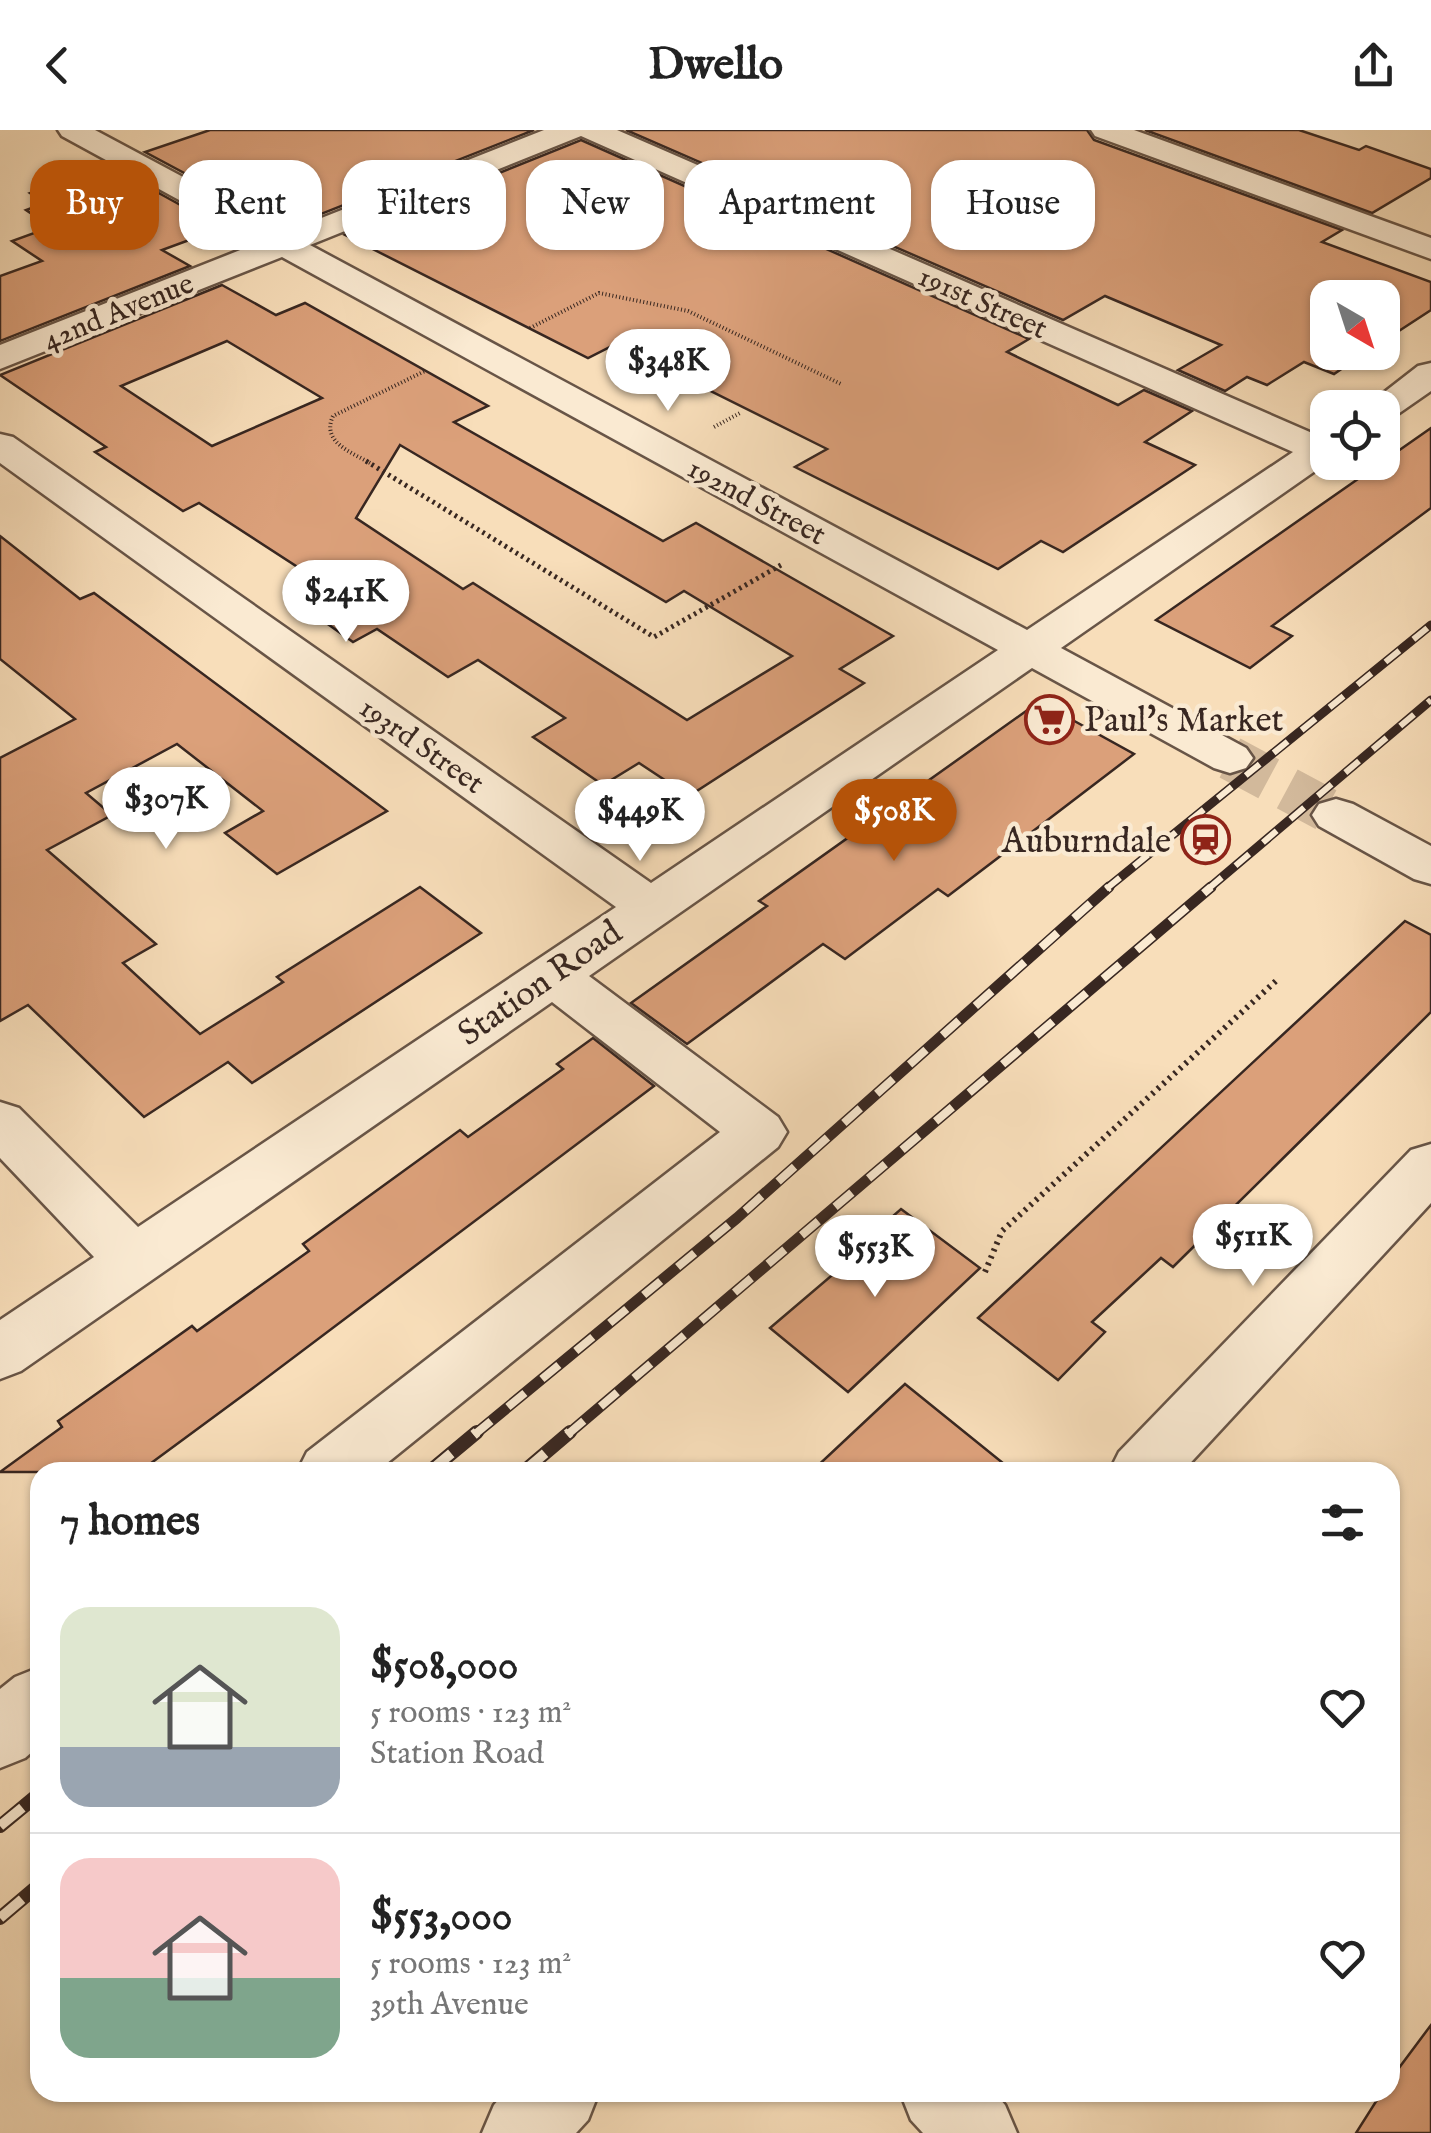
<!DOCTYPE html>
<meta charset="utf-8">
<style>
body{margin:0;font-family:"IM FELL English",serif;background:#f6f6f6;color:#222;height:100vh;display:flex;flex-direction:column;font-size:38px;white-space:nowrap}
*{box-sizing:border-box;margin:0}
p{font-size:32px;color:#767676}
.icon{flex:none;width:55px;height:55px;fill:none;stroke:currentColor;stroke-width:2;stroke-linecap:round;stroke-linejoin:round}
.map{position:relative;flex:1;overflow:hidden}
.details{position:absolute;left:30px;top:1332px;width:1370px;height:640px;display:flex;flex-direction:column;background:#fff;border-radius:30px;box-shadow:0 2px 8px #0004}
.details>*{flex:none}
.top-card{position:absolute;left:30px;top:30px;width:1372px;height:90px;display:flex;gap:20px}
.needle{width:65px;rotate:141deg}
.tools{position:absolute;left:1310px;top:150px;display:grid;gap:20px}
.tools a{display:grid;place-items:center;width:90px;height:90px;border-radius:20px;background:#fff;box-shadow:0 2px 8px #0004;font-size:50px}
.price{position:absolute;translate:-50% -85px;padding:0 22px;border-radius:35px;background:#fff;color:#222;font-size:32px;line-height:65px;filter:drop-shadow(0 2px 5px #0008)}
.price::after{content:'';position:absolute;left:50%;top:60px;width:30px;height:22px;margin-left:-15px;background:inherit;clip-path:polygon(0 0,100% 0,50% 100%)}
.price.selected{background:#b45309;color:#fff}
ul{padding:0;list-style:none}
li{display:flex;align-items:center;gap:30px;height:250px;padding:0 30px}
li+li{border-top:2px solid #e0e0e0}
li span{display:grid;place-items:center;flex:none;width:280px;height:200px;border-radius:30px;color:#555}
li>.icon{margin-inline-start:auto}
span .icon{width:120px;height:120px;fill:#fffc;stroke-width:1}
li b{font-size:42px}
h2{display:flex;justify-content:space-between;align-items:center;height:120px;padding:0 30px;font-size:42px}
.tag{padding:0 35px;border-radius:30px;background:#fff;box-shadow:0 2px 8px #0004;font-size:35px;line-height:90px}
.tag.selected{background:#b45309;color:#fff}
header{display:flex;justify-content:space-between;align-items:center;height:130px;padding:0 30px;background:#fff;font-size:45px;font-weight:800}
.map>svg:first-child{display:block}
</style>
<header><svg class="icon" aria-label="back" viewBox="0 0 24 24"><path d="M15 5l-7 7 7 7"/></svg>Dwello<svg class="icon" aria-label="share" viewBox="0 0 24 24"><path d="M12 15V3M7 8l5-5 5 5M5 13v7h14v-7"/></svg></header>
<div class="map">
<svg width="1431" height="2003" viewBox="0 0 1431 2003">
<rect width="100%" height="100%" fill="#f8deba"/>
<filter id="stains"><feTurbulence type="fractalNoise" baseFrequency=".002" numOctaves="4"/><feColorMatrix values="0 0 0 0 .2 0 0 0 0 .09 0 0 0 0 .02 0 0 0 .5 -.17"/></filter>
<radialGradient id="worn" r=".72"><stop offset=".6" stop-color="#630" stop-opacity="0"/><stop offset="1" stop-color="#630" stop-opacity=".3"/></radialGradient>
<!-- building -->
<g fill="#dba07a" stroke="#382721" stroke-width="2.5" fill-rule="evenodd">
<path d="M210 0H534L311 88 270 67 259 83 145 22Z"/>
<path d="M626 0H1087L1094 10 1342 100 1322 112 1431 152V180L1382 212V168H1328V222H1366L1334 244 1304 232 1267 255 1247 247 1225 261 1178 240 1221 215 1105 166 1063 190Z"/>
<path d="M1145 0H1299L1359 20 1366 16 1431 39V48L1372 83Z"/>
<path d="M581 10 1029 209 1007 222 1118 275 1144 260 1192 281 1145 312 1195 335 1063 422 1041 411 998 439 795 337 827 319 616 214 588 228 345 105Z"/>
<path d="M108 35 222 98 162 120 190 136 0 211V146L42 131 12 111 51 97 26 80 45 73 30 63Z"/>
<path d="M222 155 276 185 305 173 488 276 454 292 663 411 696 393 893 506 840 539 864 553 689 666 639 633 603 655 533 607 565 588 478 530 448 547 377 499 353 512 308 480 339 464 199 373 183 381 95 322 106 317 0 245ZM227 211 322 268 212 316 121 256ZM400 315 666 472 684 461 792 526 687 590 473 453 463 459 356 388Z"/>
<path d="M1431 298V378L1272 496 1292 506 1250 538 1156 490Z"/>
<path d="M0 406 80 469 94 463 387 681 277 744 225 703 263 681 177 614 86 663 112 685 47 720 156 814 123 833 200 904 283 852 277 847 420 757 481 803 252 953 228 932 144 987 28 875 0 891V628L75 589 0 529Z"/>
<path d="M1049 577 1134 624 948 766 938 759 845 829 823 814 687 914 631 873 767 776 759 771 1029 579Z"/>
<path d="M1405 791 1431 805V882L1173 1137 1161 1128 1092 1192 1105 1202 1058 1250 978 1188Z"/>
<path d="M593 908 654 956 253 1258 139 1342H0L62 1297 58 1291 192 1196 197 1201 309 1121 303 1114 460 1000 468 1007 563 939 557 934Z"/>
<path d="M901 1079 980 1138 848 1262 770 1198 864 1118 860 1115Z"/>
<path d="M905 1254 1014 1342H811Z"/>
<path d="M1431 1895V2003H1356L1382 1962H1390V1950Z"/>
</g>
<g fill="none" stroke-linecap="round" stroke-linejoin="round">
<!-- minor-tunnel -->
<path stroke="#d2b99b" stroke-width="44" stroke-dasharray="44 21" stroke-linecap="butt" d="M1230 628 1336 685"/>
<defs>
<g id="minor">
<path d="M58 0H95L286 102 544 0H617L1319 306 1328 304V332L1061 518 1246 618 1253 628 1246 638 1230 643 1214 638 1032 538 589 846 778 987 787 1002 778 1017 376 1342H297L307 1322 720 1002 552 872 21 1241 0 1249V1190L94 1127 0 1028V972L19 978 138 1097 616 777 0 333V304L13 307 651 753 998 520 282 127 0 239V215L258 113 62 6ZM581 6 1293 322 1027 500 310 115Z"/>
<path d="M1091 0H1134L1431 108V129L1095 6Z"/>
<path d="M1431 233V261L1395 286 1382 289V278H1364L1418 236Z"/>
<path d="M1336 669 1353 674 1431 716V754L1414 749 1319 696 1312 685 1319 674Z"/>
<path d="M1431 1014V1073L1182 1342H1109L1119 1322 1411 1020Z"/>
<path d="M40 1537V1615L25 1628 0 1638V1559L15 1547Z"/>
<path d="M505 1962H599L588 1990 576 2003H482L494 1975Z"/>
<path d="M900 1962H994L1005 1975 1017 2003H923L911 1990Z"/>
</g>
</defs>
<!-- minor casing -->
<use href="#minor" stroke="#685547" stroke-width="5"/>
<!-- path-far2 -->
<g stroke="#382721" stroke-width="4" stroke-dasharray="1 2.5" stroke-linecap="butt">
<path d="M530 198 599 163 688 181 841 254"/>
<path d="M610 241 655 220"/>
<path d="M663 269 688 257"/>
<path d="M714 297 740 283"/>
<path d="M370 333C351 322 321 312 333 286L425 241"/>
</g>
<!-- path-far1 -->
<path stroke="#382721" stroke-width="5" stroke-dasharray="2.5 4" stroke-linecap="butt" d="M366 331 654 507 781 435"/>
<!-- path -->
<path stroke="#382721" stroke-width="6" stroke-dasharray="2.5 5" stroke-linecap="butt" d="M985 1142 1002 1101 1277 850"/>
<!-- minor -->
<use href="#minor" fill="#faead2" fill-rule="evenodd"/>
<defs>
<g id="rail-far2">
<path d="M1106 759 1431 495"/>
<path d="M1208 759 1431 570"/>
</g>
<g id="rail-far1">
<path d="M474 1305 737 1088 1109 757"/>
<path d="M567 1305 1211 757"/>
</g>
<g id="rail">
<path d="M429 1342 477 1302"/>
<path d="M523 1342 570 1302"/>
<path d="M0 1696 40 1663"/>
<path d="M0 1788 40 1754"/>
</g>
</defs>
<!-- rail-far2 casing -->
<use href="#rail-far2" stroke="#382721" stroke-width="9"/>
<!-- rail-far1 casing -->
<use href="#rail-far1" stroke="#382721" stroke-width="11"/>
<!-- rail casing -->
<use href="#rail" stroke="#382721" stroke-width="14"/>
<!-- rail-far2 -->
<use href="#rail-far2" stroke="#faead2" stroke-width="6" stroke-dasharray="18" stroke-linecap="butt"/>
<!-- rail-far1 -->
<use href="#rail-far1" stroke="#faead2" stroke-width="8" stroke-dasharray="22" stroke-linecap="butt"/>
<!-- rail -->
<use href="#rail" stroke="#faead2" stroke-width="10" stroke-dasharray="29" stroke-linecap="butt"/>
</g>
<!-- icons -->
<defs>
<symbol id="supermarket-ring" viewBox="-11 -11 22 22"><circle r="9.5" fill="#faead2" stroke="#8f2418" stroke-width="1.5"/><path d="M-6-5.5h2.5l.6 2H6L4.5 2H-2.5L-4.4-4H-6ZM-1.5 3.2a1.3 1.3 0 1 0 .1 0ZM3 3.2a1.3 1.3 0 1 0 .1 0Z" fill="#8f2418"/></symbol>
<symbol id="station-ring" viewBox="-11 -11 22 22"><circle r="9.5" fill="#faead2" stroke="#8f2418" stroke-width="1.5"/><path d="M-3-6H3Q5-6 5-4V2Q5 4 3 4L4.5 6H3L1.5 4h-3L-3 6H-4.5L-3 4Q-5 4-5 2V-4Q-5-6-3-6ZM-3.5-4v3h7v-3ZM-3.5 1v1.5H-2V1ZM2 1v1.5H3.5V1Z" fill="#8f2418"/></symbol>
</defs>
<g fill-rule="evenodd">
<use href="#supermarket-ring" x="1022" y="562" width="55" height="55"/>
<use href="#station-ring" x="1178" y="682" width="55" height="55"/>
</g>
<g text-anchor="middle" stroke-width="9" stroke-linejoin="round" paint-order="stroke">
<!-- far-street labels -->
<g font-size="30" fill="#382721" stroke="#faead2">
<text transform="translate(983 172) rotate(24)" y="10">191st Street</text>
<text transform="translate(118 181) rotate(-22)" y="10">42nd Avenue</text>
<text transform="translate(757 371) rotate(28)" y="10">192nd Street</text>
<text transform="translate(422 615) rotate(35)" y="10">193rd Street</text>
</g>
<!-- poi labels -->
<g font-size="35" fill="#382721" stroke="#faead2" text-anchor="start">
<text x="1084" y="601">Paul's Market</text>
<text x="1171" y="722" text-anchor="end">Auburndale</text>
</g>
<!-- street labels -->
<g font-size="35" fill="#382721" stroke="#faead2">
<text transform="translate(539 852) rotate(-35)" y="12">Station Road</text>
</g>
</g>
<rect width="100%" height="100%" filter="url(#stains)"/>
<rect width="100%" height="100%" fill="url(#worn)"/>
</svg>
<div class="tools">
<a><svg class="needle" viewBox="-14 -14 28 28"><path d="M0-13l5 13h-10z" fill="#e53935"/><path d="M0 13l5-13h-10z" fill="#767676"/></svg></a>
<a><svg class="icon" aria-label="locate" viewBox="0 0 24 24"><circle cx="12" cy="12" r="6"/><path d="M12 2v4M12 18v4M2 12h4M18 12h4"/></svg></a>
</div>
<b class="price" style="left:668px;top:284px">$348K</b>
<b class="price" style="left:346px;top:515px">$241K</b>
<b class="price" style="left:166px;top:722px">$307K</b>
<b class="price" style="left:640px;top:734px">$449K</b>
<b class="price selected" style="left:894px;top:734px">$508K</b>
<b class="price" style="left:1253px;top:1159px">$511K</b>
<b class="price" style="left:875px;top:1170px">$553K</b>
<div class="top-card">
<a class="tag selected">Buy</a>
<a class="tag">Rent</a>
<a class="tag">Filters</a>
<a class="tag">New</a>
<a class="tag">Apartment</a>
<a class="tag">House</a>
</div>
<section class="details">
<h2>7 homes<svg class="icon" aria-label="filters" viewBox="0 0 24 24"><path d="M4 7h16M4 17h16"/><circle cx="9" cy="7" r="2"/><circle cx="15" cy="17" r="2"/></svg></h2>
<ul>
<li><span style="background:linear-gradient(#dfe7d0 70%,#9aa5b1 0)"><svg class="icon" aria-label="home" viewBox="0 0 24 24"><path d="M3 11l9-7 9 7M6 9v11h12V9"/></svg></span><div><b>$508,000</b><p>5 rooms · 123 m²</p><p>Station Road</p></div><svg class="icon" aria-label="heart" viewBox="0 0 24 24"><path d="M12 20l-8-8c-3-5 5-10 8-4 3-6 11-1 8 4z"/></svg></li>
<li><span style="background:linear-gradient(#f6c9c9 60%,#7fa58c 0)"><svg class="icon" aria-label="home" viewBox="0 0 24 24"><path d="M3 11l9-7 9 7M6 9v11h12V9"/></svg></span><div><b>$553,000</b><p>5 rooms · 123 m²</p><p>39th Avenue</p></div><svg class="icon" aria-label="heart" viewBox="0 0 24 24"><path d="M12 20l-8-8c-3-5 5-10 8-4 3-6 11-1 8 4z"/></svg></li>
</ul>
</section>
</div>
